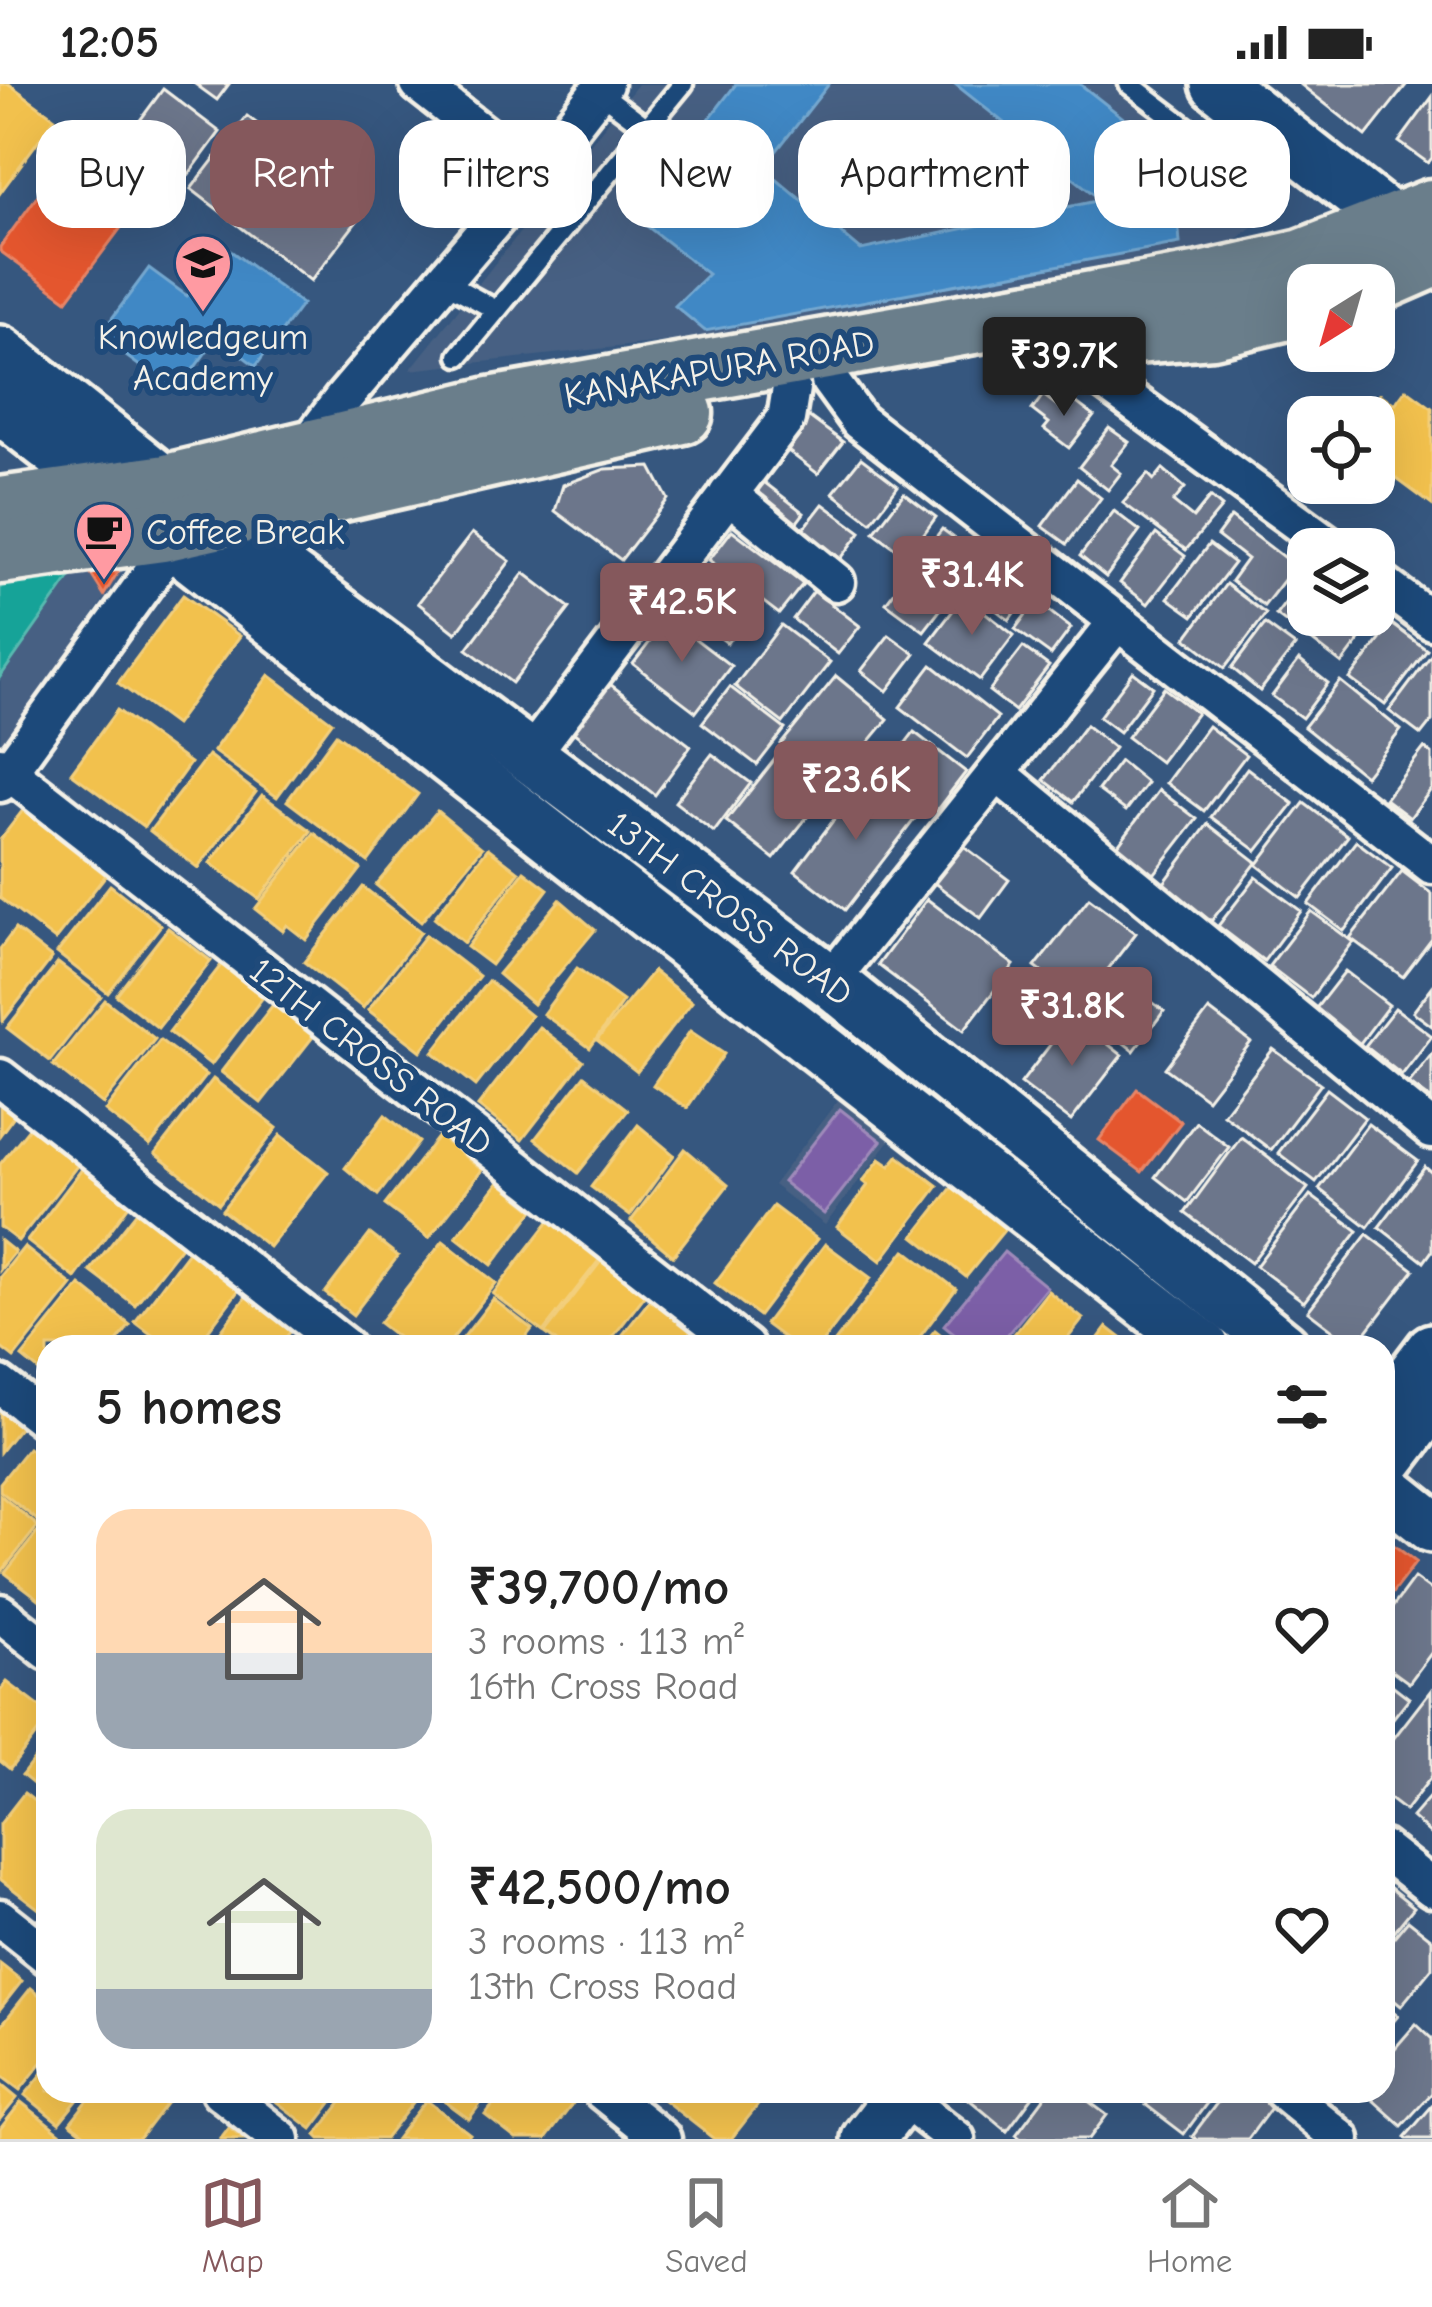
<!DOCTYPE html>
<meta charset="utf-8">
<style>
body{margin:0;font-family:"Comic Neue",sans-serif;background:#f2f2f2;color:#222;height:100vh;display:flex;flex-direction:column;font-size:45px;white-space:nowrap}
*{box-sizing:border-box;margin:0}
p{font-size:39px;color:#767676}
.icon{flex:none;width:66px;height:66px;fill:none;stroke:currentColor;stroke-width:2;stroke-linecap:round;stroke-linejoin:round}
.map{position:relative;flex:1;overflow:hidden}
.panel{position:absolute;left:36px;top:1251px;width:1359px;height:768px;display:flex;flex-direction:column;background:#fff;border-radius:36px;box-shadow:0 12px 48px #0002}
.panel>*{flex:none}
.top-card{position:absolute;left:36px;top:36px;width:1362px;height:108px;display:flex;gap:24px}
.needle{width:78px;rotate:217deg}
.buttons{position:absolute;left:1287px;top:180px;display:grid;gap:24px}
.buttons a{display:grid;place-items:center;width:108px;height:108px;border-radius:24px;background:#fff;box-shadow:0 12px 48px #0002;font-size:60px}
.price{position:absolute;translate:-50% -102px;padding:0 27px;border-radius:12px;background:#85585c;color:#fff;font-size:39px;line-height:78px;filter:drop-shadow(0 3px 6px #0008)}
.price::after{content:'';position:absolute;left:50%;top:72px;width:36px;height:27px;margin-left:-18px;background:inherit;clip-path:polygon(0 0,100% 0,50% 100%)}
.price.on{background:#222;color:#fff}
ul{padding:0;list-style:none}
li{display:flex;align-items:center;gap:36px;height:300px;padding:0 60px}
li span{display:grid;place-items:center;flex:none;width:336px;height:240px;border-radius:36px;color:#555}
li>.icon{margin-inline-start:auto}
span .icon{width:144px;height:144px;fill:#fffc;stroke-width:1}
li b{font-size:51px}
h2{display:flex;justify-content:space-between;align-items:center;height:144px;padding:0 60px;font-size:51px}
.pill{padding:0 42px;border-radius:36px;background:#fff;box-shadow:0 12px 48px #0002;font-size:42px;line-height:108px}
.pill.on{background:#85585c;color:#fff}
.status{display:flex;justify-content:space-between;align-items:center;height:84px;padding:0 60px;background:#fff;direction:ltr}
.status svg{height:33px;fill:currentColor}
.dock{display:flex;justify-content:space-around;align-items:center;height:168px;border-top:3px solid #e0e0e0;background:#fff;font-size:33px;color:#767676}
.dock a{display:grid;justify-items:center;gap:6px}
.dock .on{color:#85585c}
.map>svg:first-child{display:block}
</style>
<div class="status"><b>12:05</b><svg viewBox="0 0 49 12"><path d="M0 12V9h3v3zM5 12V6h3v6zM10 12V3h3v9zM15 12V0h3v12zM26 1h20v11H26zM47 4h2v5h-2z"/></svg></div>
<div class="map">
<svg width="1432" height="2055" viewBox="0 0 1432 2055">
<rect width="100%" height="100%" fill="#36577f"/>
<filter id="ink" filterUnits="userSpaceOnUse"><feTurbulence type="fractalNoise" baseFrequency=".00833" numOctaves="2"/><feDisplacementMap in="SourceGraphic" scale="24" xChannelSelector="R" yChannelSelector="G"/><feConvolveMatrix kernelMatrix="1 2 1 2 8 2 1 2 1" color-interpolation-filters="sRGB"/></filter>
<g filter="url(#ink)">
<!-- built -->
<g fill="#466083">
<path d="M638 0H1149L1291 109 1218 172 689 255 410 286Z"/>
<path d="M134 471 1 665 0 488Z"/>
<path d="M845 1007 897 1047 825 1141 773 1101Z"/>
</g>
<!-- homes -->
<g fill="#f2c14e" stroke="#f3cf7c" stroke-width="3">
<path d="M0 0H9L55 34 0 109Z"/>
<path d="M1406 305 1432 324V421L1374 378V333H1364L1380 310 1395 320Z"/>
<path d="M183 511 240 552 175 641 118 599Z"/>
<path d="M269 591 332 638 277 713 213 667Z"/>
<path d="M117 626 190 679 144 743 71 689Z"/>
<path d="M336 650 418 710 368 778 287 717Z"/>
<path d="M208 671 256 708 198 784 150 747Z"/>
<path d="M262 711 311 747 259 815 210 779Z"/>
<path d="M23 726 106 791 55 856 0 814V756Z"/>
<path d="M437 727 482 764 421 838 376 801Z"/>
<path d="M314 749 361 785 306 856 287 841 283 847 255 825Z"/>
<path d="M488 764 519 788 464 859 434 834Z"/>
<path d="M524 787 548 805 491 881 467 863Z"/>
<path d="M110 801 161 841 108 909 57 869Z"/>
<path d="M363 803 421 848 363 924 304 878Z"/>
<path d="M560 816 595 846 533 920 498 890Z"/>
<path d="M168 844 211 877 158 944 116 911Z"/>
<path d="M15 845 52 874 3 937 0 865Z"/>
<path d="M426 851 479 892 421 967 368 926Z"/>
<path d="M225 876 267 908 211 981 169 948Z"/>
<path d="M58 879 101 912 50 977 7 944Z"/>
<path d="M577 884 623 917 590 964 543 930Z"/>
<path d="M653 887 692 918 637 988 597 956Z"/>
<path d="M488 897 531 932 476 1002 433 968Z"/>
<path d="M105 916 155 955 103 1020 53 981Z"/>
<path d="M275 918 316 949 261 1019 221 988Z"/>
<path d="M539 943 583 977 522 1056 478 1022Z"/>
<path d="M690 947 724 970 687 1024 653 1001Z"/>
<path d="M160 956 206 991 150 1062 105 1027Z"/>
<path d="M584 992 628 1026 578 1089 535 1055Z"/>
<path d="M213 995 277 1044 219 1120 155 1070Z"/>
<path d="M0 1021 14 1032 0 1051Z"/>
<path d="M385 1031 419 1058 378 1111 345 1084Z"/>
<path d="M33 1039 81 1077 18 1157 0 1143V1080Z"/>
<path d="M638 1041 674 1071 630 1132 591 1103Z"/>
<path d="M281 1051 328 1088 269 1163 222 1126Z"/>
<path d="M439 1052 482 1086 429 1154 385 1121Z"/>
<path d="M685 1065 728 1101 673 1172 631 1137Z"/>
<path d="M898 1072 938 1102 881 1177 837 1143 868 1101 863 1097 880 1075 890 1082Z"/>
<path d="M82 1085 129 1121 75 1194 27 1157Z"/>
<path d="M499 1098 534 1126 492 1181 456 1153Z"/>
<path d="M953 1102 1006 1144 966 1193 914 1152Z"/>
<path d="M773 1122 817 1155 759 1232 715 1199Z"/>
<path d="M138 1126 182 1161 135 1221 90 1187Z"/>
<path d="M554 1131 604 1170 543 1248 493 1210Z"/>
<path d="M370 1150 398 1172 353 1231 325 1209Z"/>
<path d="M0 1156 15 1168 0 1186Z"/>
<path d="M443 1157 496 1199 446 1263H410L379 1239Z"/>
<path d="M825 1160 871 1194 819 1263H796L765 1240Z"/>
<path d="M24 1163 72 1201 14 1274 0 1263V1193Z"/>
<path d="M190 1165 241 1203 196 1263H168L135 1238Z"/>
<path d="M905 1166 956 1205 912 1263H831Z"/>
<path d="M605 1172 649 1206 605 1263H563L545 1249Z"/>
<path d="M80 1201 130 1241 113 1263H48V1294L22 1273Z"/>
<path d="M1048 1207 1083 1235 1061 1263H1004Z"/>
<path d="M248 1210 293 1244 279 1263H209Z"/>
<path d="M654 1211 722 1263H613Z"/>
<path d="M493 1215 532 1245 518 1263H456Z"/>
<path d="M1107 1243 1133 1263H1092Z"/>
<path d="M935 1246 956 1263H921Z"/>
<path d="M0 1305 31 1329 0 1368Z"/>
<path d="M28 1364 48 1380V1429L41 1439 0 1407V1399Z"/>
<path d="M0 1411 38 1442 0 1490Z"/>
<path d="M40 1445 48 1451V1522L5 1489Z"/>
<path d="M7 1598 48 1629V1635L10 1685 0 1677V1607Z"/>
<path d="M48 1657V1712L22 1691Z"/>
<path d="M24 1709 48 1728V1832L0 1795V1740Z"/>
<path d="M0 1880 22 1897 0 1925Z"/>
<path d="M31 1904 48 1918V1971L20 2006 0 1991V1943Z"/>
<path d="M48 1983V2007H85L59 2039 25 2011Z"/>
<path d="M0 2000 17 2014 0 2035Z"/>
<path d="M95 2007H171L174 2009 139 2055H91L70 2039Z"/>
<path d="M273 2007H341L312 2045 269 2012Z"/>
<path d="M350 2007H419L421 2008 385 2055H320L316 2051Z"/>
<path d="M437 2007H490L469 2035 435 2010Z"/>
<path d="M504 2007H560L574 2018 546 2055H516L485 2031Z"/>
<path d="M663 2007H769L731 2055H714L659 2012Z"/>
<path d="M426 2016 470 2050 466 2055H396Z"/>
<path d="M21 2018 60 2049 55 2055H0V2045Z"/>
<path d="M229 2043 245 2055H220Z"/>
</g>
<!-- shops -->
<g fill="#e4572e" stroke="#e98566" stroke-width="3">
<path d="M82 51 152 102 67 216 0 167V163Z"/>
<path d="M122 481 104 511 88 486Z"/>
<path d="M1137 1005 1181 1038 1142 1088 1099 1056Z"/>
<path d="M1387 1456 1416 1478 1383 1521V1462Z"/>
</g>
<!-- offices -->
<g fill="#7b5ea7" stroke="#9f8aba" stroke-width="3">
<path d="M840 1025 881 1057 824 1130 783 1098Z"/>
<path d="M1004 1168 1047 1203 997 1263H971L944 1241Z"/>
</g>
<!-- schools -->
<g fill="#3f88c5" stroke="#75a8d0" stroke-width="3">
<path d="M736 0H829L763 84 861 166 1101 116 955 0H1080L1173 73 1180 159 705 247 675 222 708 190 634 132Z"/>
<path d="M224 162 302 220 256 282 217 253 176 309 99 252 149 184 187 212Z"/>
</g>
<!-- public -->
<path fill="#17a398" stroke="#59bab0" stroke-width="3" d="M72 491 0 593V502Z"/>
<!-- building -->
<g fill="#6c768b" stroke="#f4f1e8" stroke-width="3">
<path d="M195 0H229L217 16Z"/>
<path d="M1300 0H1407L1366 52Z"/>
<path d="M163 5 220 48 181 101 124 58Z"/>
<path d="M1432 13V74L1428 79 1399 58Z"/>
<path d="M247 32 367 124 311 197 191 105Z"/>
<path d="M1043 311 1060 324 1069 313 1094 332 1069 364 1044 345 1049 339 1032 326Z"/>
<path d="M808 332 843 358 818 390 784 364Z"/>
<path d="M1109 344 1129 358 1111 381 1121 389 1108 406 1079 383Z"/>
<path d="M861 374 898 402 871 438 833 409Z"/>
<path d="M651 383 668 415 621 476 555 427 563 401 605 385Z"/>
<path d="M1163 385 1185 404 1173 418 1193 434 1210 413 1222 423 1186 466 1123 419 1148 390 1154 396Z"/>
<path d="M1077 395 1101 414 1067 460 1042 442Z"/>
<path d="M764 398 804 429 792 445 751 414Z"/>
<path d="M904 409 936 433 907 473 874 448Z"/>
<path d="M823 420 861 448 837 480 799 451Z"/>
<path d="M1114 427 1140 447 1106 493 1080 472Z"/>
<path d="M1231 433 1295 482 1264 522 1231 497 1247 475 1217 452Z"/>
<path d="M942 445 977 471 956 499 921 472Z"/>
<path d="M732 446 803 500 779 530 709 476Z"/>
<path d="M472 449 510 477 456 549 418 519Z"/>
<path d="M1156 450 1185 472 1148 520 1120 499Z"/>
<path d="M1209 460 1234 479 1193 532 1168 514Z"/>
<path d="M987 477 1029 509 1009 536 967 504Z"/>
<path d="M700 480 755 522 727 559 673 517Z"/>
<path d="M913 483 951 512 924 547 886 519Z"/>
<path d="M524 489 570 524 512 599 467 565Z"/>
<path d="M1308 489V531H1324L1307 554 1276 531Z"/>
<path d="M1226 500 1266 530 1225 584 1186 554Z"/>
<path d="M814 507 860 542 838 570 793 535Z"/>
<path d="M964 512 1014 551 980 596 929 558Z"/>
<path d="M1036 517 1071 544 1051 571 1015 545Z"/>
<path d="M1374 522 1381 528 1342 580 1311 556 1330 531H1374Z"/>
<path d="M668 534 731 582 696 628 633 580Z"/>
<path d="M1265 540 1295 562 1260 607 1232 584Z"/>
<path d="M1392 540 1427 566 1385 621 1350 595Z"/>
<path d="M781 541 830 578 783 639 735 602Z"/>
<path d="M889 551 915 570 887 607 861 587Z"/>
<path d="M1023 563 1049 582 1015 627 989 607Z"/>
<path d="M1432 570V637L1421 651 1389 627Z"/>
<path d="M1299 576 1328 599 1302 634 1272 612Z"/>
<path d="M932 581 998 633 967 674 900 623Z"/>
<path d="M1133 588 1153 603 1119 648 1099 633Z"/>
<path d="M836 592 888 635 833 702 781 660Z"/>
<path d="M602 594 691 662 655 711 565 642Z"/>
<path d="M1340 597 1401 646 1365 692 1304 643Z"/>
<path d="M730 603 785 645 757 681 702 639Z"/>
<path d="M1164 604 1197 629 1160 678 1127 653Z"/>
<path d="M1086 641 1114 664 1073 718 1044 696Z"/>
<path d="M1208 642 1246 671 1204 727 1166 699Z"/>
<path d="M914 648 966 688 936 727 884 687Z"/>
<path d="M1424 664 1432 670V704L1410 734 1385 715Z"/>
<path d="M712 670 751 699 714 748 675 718Z"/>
<path d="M779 670 827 708 774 775 726 737Z"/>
<path d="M1120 677 1147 699 1126 727 1098 706Z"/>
<path d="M1247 684 1294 720 1257 767 1211 733Z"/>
<path d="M866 693 917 732 845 826 795 787Z"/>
<path d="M1159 706 1197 735 1152 793 1115 765Z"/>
<path d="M1304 719 1348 752 1300 814 1257 781Z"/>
<path d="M1208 740 1257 778 1209 840 1161 803Z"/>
<path d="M1356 757 1392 784 1344 847 1308 820Z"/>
<path d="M961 760 1009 796 981 834 933 798Z"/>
<path d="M1402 787 1432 810V855L1403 893 1350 854Z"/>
<path d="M1256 793 1301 827 1264 877 1218 842Z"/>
<path d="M1089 814 1136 849 1082 919 1035 883Z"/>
<path d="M927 815 1014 881 964 946 878 881Z"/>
<path d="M1311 827 1353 858 1311 914 1269 882Z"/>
<path d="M1345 887 1389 921 1355 966 1310 932Z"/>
<path d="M1132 903 1164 927 1134 967 1103 943Z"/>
<path d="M1432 903V942L1413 928Z"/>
<path d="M1395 924 1432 952 1402 991 1365 962Z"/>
<path d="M1209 926 1251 958 1207 1015 1165 984Z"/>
<path d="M1072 932 1122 971 1071 1037 1021 999Z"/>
<path d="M1273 965 1321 1000 1271 1066 1223 1030Z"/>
<path d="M1432 970V1016L1409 999Z"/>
<path d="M1327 1005 1365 1034 1316 1098 1278 1069Z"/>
<path d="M1196 1038 1229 1063 1187 1118 1155 1093Z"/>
<path d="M1368 1040 1418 1077 1368 1143 1319 1105Z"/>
<path d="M1241 1053 1308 1104 1251 1179 1185 1129Z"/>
<path d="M1425 1083 1432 1089V1167L1424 1178 1379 1143Z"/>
<path d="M1310 1111 1358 1147 1304 1218 1256 1182Z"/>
<path d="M1367 1150 1414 1186 1355 1263 1308 1227Z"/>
<path d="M1414 1494 1432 1507V1568L1409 1599 1383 1580V1536Z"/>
<path d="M1383 1594 1409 1614 1383 1647Z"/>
<path d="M1431 1606 1432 1692 1405 1727 1383 1710V1668Z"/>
<path d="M1432 1710V1751L1412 1733Z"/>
<path d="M1383 1798 1414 1823 1383 1861Z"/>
<path d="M1408 1836 1432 1855V1884L1401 1922 1383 1907V1866Z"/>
<path d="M1383 1920 1398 1932 1383 1950Z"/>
<path d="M1416 1940 1432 1955V2009L1402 2042 1363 2007H1383V1978Z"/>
<path d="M959 2007H1037L1007 2047Z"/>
<path d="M1049 2007H1075L1107 2031 1089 2055H1021L1016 2051Z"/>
<path d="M1156 2007H1216L1184 2050 1146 2021Z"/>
<path d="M1226 2007H1262L1276 2017 1248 2055H1196L1192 2052Z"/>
<path d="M1432 2022V2055H1407L1405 2053Z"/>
</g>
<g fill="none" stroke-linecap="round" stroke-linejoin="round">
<defs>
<g id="lane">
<path d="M1129 0 1191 47 1198 86"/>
<path d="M598 7 647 44"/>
<path d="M443 197 496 226"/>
<path d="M459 272 683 0"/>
</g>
<g id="street">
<path d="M419 0 534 90"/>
<path d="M1069 254 1096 291 1334 465"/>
<path d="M830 297 859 337 1432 781"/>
<path d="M301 370 342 316 534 90 604 0"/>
<path d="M728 410 836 498"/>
<path d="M1374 494 1432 537"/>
<path d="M530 672 786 335 791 304"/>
<path d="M0 681 745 1263"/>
<path d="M997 689 1432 1046"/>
<path d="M0 699 155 485 162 447"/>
<path d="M830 897 1117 538"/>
<path d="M0 994 345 1263"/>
<path d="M0 1301 48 1338"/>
<path d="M0 1529 48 1567"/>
<path d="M1383 1765 1432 1804"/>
<path d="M0 1834 48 1872"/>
<path d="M220 2007 281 2055"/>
<path d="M602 2007 662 2055"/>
<path d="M1283 2007 1341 2055"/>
<path d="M901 2012 956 2055"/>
</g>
<g id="secondary">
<path d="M1217 0 1397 141"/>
<path d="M0 268 167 401 830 897 1283 1263"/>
<path d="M0 323 1203 1263"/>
<path d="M1383 1331 1432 1266"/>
<path d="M1383 1383 1432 1319"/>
<path d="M1383 1403 1432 1442"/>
<path d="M868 2055 905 2007"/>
</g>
<g id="primary">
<path d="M1368 201 1432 173"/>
<path d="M1107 251 1212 243 1308 220"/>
<path d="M0 424 167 401 490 324 1201 199 1303 176 1432 126"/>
<path d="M0 469 162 447 682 329"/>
</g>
</defs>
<!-- lane casing -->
<use href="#lane" stroke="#f4f1e8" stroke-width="27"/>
<!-- street casing -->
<use href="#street" stroke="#f4f1e8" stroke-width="45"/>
<!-- secondary casing -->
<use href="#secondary" stroke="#f4f1e8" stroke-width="60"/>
<!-- primary casing -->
<use href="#primary" stroke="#f4f1e8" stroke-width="69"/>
<!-- lane -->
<use href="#lane" stroke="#1f4a7a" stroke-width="18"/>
<!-- street -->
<use href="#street" stroke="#1f4a7a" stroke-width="36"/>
<!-- secondary -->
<use href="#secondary" stroke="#1f4a7a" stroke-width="51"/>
<!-- primary -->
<use href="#primary" stroke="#6b7e8b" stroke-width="60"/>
</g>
</g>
<!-- icons -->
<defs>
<symbol id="school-pin" viewBox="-11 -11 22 30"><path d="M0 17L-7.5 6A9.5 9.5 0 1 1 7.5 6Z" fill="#ff9aa2" stroke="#1f4a7a"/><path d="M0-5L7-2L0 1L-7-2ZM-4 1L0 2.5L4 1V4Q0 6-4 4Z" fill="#111"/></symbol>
<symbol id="cafe-pin" viewBox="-11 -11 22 30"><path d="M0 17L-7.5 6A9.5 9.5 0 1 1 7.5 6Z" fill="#ff9aa2" stroke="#1f4a7a"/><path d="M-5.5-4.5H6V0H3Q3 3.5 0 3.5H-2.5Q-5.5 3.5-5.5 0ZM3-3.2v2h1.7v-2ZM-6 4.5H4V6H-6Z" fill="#111"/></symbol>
</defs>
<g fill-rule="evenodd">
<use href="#school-pin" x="170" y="146" width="66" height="90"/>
<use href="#cafe-pin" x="71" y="414" width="66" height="90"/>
</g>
<g text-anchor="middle" stroke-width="12" stroke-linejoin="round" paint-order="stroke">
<!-- poi labels -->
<g font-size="36" fill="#f4f1e8" stroke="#1f4a7a">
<text x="203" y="265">Knowledgeum<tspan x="203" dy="41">Academy</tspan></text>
<text x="146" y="460" text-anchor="start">Coffee Break</text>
</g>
<!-- street labels -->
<g font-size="36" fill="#f4f1e8" stroke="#1f4a7a">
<text transform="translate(719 284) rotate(-10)" y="13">KANAKAPURA ROAD</text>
<text transform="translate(731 824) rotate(37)" y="13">13TH CROSS ROAD</text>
<text transform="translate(372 972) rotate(38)" y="13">12TH CROSS ROAD</text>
</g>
</g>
</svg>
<div class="buttons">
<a><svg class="needle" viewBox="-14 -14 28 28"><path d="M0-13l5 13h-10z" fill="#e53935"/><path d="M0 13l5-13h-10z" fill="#767676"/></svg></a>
<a><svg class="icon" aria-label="locate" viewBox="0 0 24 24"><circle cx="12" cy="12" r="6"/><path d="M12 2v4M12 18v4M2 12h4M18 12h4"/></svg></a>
<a><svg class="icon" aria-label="layers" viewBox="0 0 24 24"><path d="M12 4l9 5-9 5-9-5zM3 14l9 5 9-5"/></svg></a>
</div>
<b class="price on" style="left:1064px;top:335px">₹39.7K</b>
<b class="price" style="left:972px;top:554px">₹31.4K</b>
<b class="price" style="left:682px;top:581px">₹42.5K</b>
<b class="price" style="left:856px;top:759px">₹23.6K</b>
<b class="price" style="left:1072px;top:985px">₹31.8K</b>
<div class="top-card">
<a class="pill">Buy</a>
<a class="pill on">Rent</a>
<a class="pill">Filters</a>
<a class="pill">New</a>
<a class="pill">Apartment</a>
<a class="pill">House</a>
</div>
<section class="panel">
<h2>5 homes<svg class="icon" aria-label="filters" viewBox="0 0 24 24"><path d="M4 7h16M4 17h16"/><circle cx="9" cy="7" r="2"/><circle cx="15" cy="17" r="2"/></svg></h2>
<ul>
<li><span style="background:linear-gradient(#ffd9b3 60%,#9aa5b1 0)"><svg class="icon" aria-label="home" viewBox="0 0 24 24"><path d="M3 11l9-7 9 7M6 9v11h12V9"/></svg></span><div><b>₹39,700/mo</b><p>3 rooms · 113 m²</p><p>16th Cross Road</p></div><svg class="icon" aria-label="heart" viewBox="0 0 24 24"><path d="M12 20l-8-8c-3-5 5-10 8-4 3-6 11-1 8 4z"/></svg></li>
<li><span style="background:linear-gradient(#dfe7d0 75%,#9aa5b1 0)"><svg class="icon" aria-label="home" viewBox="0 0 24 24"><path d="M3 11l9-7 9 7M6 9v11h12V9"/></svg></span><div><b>₹42,500/mo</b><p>3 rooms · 113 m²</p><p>13th Cross Road</p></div><svg class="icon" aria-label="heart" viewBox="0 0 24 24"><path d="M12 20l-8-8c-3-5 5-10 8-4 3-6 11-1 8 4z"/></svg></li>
</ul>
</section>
</div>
<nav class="dock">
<a class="on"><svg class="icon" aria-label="map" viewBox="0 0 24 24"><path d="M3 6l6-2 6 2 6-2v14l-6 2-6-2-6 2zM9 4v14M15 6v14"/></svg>Map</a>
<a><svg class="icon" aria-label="saved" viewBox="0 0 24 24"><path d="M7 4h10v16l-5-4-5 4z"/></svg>Saved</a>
<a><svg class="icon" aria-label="home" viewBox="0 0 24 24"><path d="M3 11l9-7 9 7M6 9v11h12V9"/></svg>Home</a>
</nav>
